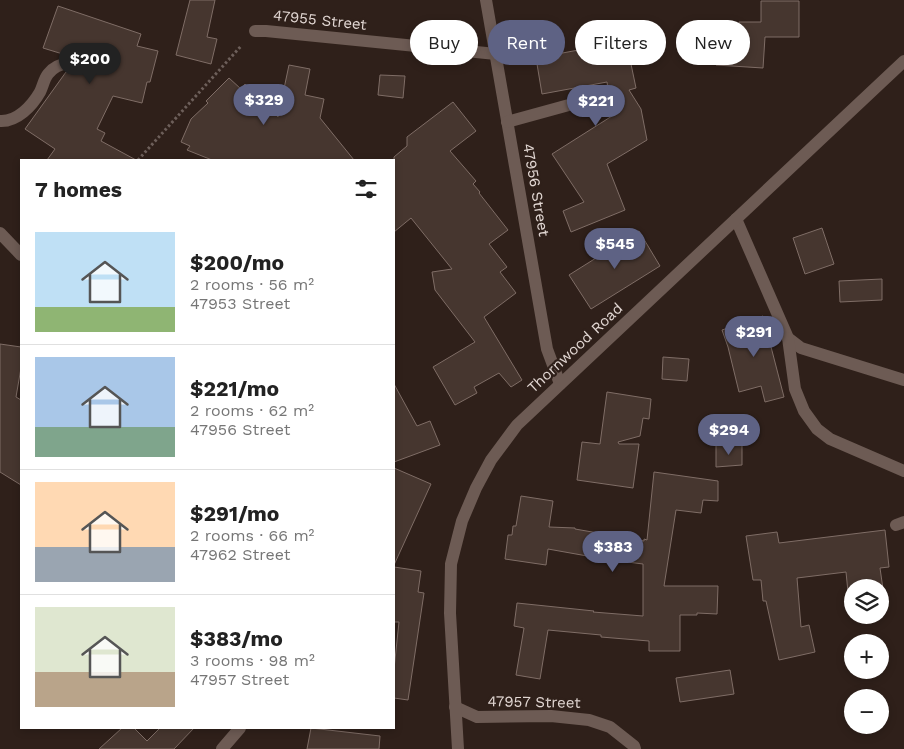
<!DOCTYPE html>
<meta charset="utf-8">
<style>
body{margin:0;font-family:"Work Sans",sans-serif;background:#f6f6f6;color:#222;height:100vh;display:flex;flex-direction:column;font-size:19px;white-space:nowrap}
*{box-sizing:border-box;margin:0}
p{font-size:16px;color:#767676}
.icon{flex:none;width:28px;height:28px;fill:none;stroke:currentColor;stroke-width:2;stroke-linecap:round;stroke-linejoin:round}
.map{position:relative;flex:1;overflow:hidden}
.sheet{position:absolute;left:20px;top:159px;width:375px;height:570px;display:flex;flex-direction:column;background:#fff;border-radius:0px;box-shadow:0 2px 8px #0003}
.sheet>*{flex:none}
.top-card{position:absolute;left:410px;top:20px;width:419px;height:45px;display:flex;gap:10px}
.buttons{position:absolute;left:844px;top:579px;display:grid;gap:10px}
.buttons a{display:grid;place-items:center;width:45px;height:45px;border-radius:50%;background:#fff;box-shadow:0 2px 8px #0003;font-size:25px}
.price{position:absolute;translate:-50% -42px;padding:0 11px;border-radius:18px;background:#5e6284;color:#fff;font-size:16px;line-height:32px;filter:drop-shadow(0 1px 2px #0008)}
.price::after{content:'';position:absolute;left:50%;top:30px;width:15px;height:11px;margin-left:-8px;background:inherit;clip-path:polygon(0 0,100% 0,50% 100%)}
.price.on{background:#222;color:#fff}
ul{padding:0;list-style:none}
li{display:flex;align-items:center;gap:15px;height:125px;padding:0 15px}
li+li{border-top:1px solid #e0e0e0}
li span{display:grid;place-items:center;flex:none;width:140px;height:100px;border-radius:0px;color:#555}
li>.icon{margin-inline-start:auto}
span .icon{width:60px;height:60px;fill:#fffc;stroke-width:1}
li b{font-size:21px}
h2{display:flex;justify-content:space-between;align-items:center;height:60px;padding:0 15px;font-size:21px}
.pill{padding:0 18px;border-radius:22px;background:#fff;box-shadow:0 2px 8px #0003;font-size:18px;line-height:45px}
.pill.on{background:#5e6284;color:#fff}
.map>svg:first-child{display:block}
</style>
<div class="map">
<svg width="904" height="749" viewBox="0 0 904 749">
<rect width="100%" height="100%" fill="#2f201a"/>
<!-- building -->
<g fill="#46362f" stroke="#7f6d66">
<path d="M190 0H215L207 37 217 39 211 64 176 55Z"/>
<path d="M761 1H799V37H765L763 68 716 65 718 44 727 45 728 39 739 40V22H761Z"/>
<path d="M58 6 141 34 137 46 158 51 150 82H147L142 103 113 96 97 129 105 133 101 141 136 160H47L55 149 25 129 66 72 74 70 77 65V61L72 56 66 55 43 48Z"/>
<path d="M605 45 606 49 627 45 636 88 629 90 641 109 647 140 607 164 625 210 571 232 563 211 584 202 552 154 612 116 607 82 542 94 536 58Z"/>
<path d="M289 65 310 69 305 95 324 99 320 118 354 160H212L187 150 190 146 181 142 191 119 208 103 206 101 229 78 241 89 245 84 278 117Z"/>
<path d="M380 75 405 76 403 98 378 95Z"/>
<path d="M453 102 476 131 450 151 476 181 473 184 480 192 479 193 508 230 489 244 507 267 500 272 516 293 484 317 522 380 511 387 499 373 474 387 477 393 455 405 433 367 475 342 435 290 432 272 452 269 411 218 394 232V157L407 146V137Z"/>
<path d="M822 228 834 264 805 274 793 238Z"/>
<path d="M639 231 660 266 591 309 569 275Z"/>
<path d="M882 279V300L840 302 839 281Z"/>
<path d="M763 316 784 397 765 402 761 386 739 392 728 347 722 330Z"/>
<path d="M0 344 21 347V368L16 397 21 400V485L0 472Z"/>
<path d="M663 357 689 359 687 381 662 379Z"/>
<path d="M394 384 417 426 430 421 440 445 394 462Z"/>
<path d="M607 392 651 399 649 419 643 418 640 436 618 442 619 444H639L633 488 577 480 582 442 600 444Z"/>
<path d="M716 445H742V465L716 467Z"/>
<path d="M394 468 431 484 394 565Z"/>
<path d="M654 472 718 481V501L703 500 701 513 676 510 664 586H718L717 614 697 613V615H680V651H649V641L601 637V635L548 630 540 679 516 675 524 628 514 626 517 603 594 611 593 612 643 616V564L604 559 548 549 546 565 505 559 508 535H512L513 526H516L521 496 553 501 549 527 575 528V529L644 541V539L647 540Z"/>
<path d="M885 530 889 567 880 568 883 589H880V588H852V592H848L846 572 797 578 801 627 809 625 815 652 779 660 766 601H763L761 580H753L746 536 777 532 779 543Z"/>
<path d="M394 567 421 571 418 592 424 593 408 700 394 698V669L399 622H394Z"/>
<path d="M730 670 734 694 680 702 676 678Z"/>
<path d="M122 728H134L147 741 160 728H194L174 749H99Z"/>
<path d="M311 728 380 736 379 749H307Z"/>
</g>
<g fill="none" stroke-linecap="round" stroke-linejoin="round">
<!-- path -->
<path stroke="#6d5f5a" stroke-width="3" stroke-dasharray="2.5 2.5" stroke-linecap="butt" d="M138 160 242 45"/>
<!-- minor -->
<g stroke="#6d5b54" stroke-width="12">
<path d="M486 0 547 349 560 384"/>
<path d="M255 31H266L496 54"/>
<path d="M0 121C17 122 32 106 40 92 43 86 44 79 48 74 53 67 61 64 69 63"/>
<path d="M507 122 598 97"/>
<path d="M736 219 788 338 801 348 904 380"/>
<path d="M0 233 21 255"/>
<path d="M788 338 795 389 804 411 817 429 830 439 904 471"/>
<path d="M896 525 904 522"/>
<path d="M455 707 477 717 551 716 589 720 610 727 634 746 635 749"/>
<path d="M222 749 240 728"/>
<path d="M458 749 450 613 451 564 462 521 476 488 491 460 517 425 904 61"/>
</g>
</g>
<g text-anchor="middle" stroke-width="4.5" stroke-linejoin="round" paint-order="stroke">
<!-- street labels -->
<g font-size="15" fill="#e2d7d3" stroke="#2f201a">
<text transform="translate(320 20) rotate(6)" y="5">47955 Street</text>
<text transform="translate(536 190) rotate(80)" y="5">47956 Street</text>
<text transform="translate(575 348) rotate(-43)" y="5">Thornwood Road</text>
<text transform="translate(534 702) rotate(1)" y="5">47957 Street</text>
</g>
</g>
</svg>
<div class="buttons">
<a><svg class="icon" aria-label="layers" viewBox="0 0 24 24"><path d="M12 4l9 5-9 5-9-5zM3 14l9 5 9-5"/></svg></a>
<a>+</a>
<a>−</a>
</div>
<b class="price on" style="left:90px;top:85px">$200</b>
<b class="price" style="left:264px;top:126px">$329</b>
<b class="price" style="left:596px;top:127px">$221</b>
<b class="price" style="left:615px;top:270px">$545</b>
<b class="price" style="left:754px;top:358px">$291</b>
<b class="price" style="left:729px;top:456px">$294</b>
<b class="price" style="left:613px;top:573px">$383</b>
<div class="top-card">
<a class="pill">Buy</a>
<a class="pill on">Rent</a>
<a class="pill">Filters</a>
<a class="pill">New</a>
</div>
<section class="sheet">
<h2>7 homes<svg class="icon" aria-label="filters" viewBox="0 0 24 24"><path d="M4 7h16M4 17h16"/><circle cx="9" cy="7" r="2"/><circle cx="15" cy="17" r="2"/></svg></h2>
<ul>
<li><span style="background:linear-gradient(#bfe0f5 75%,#8fb573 0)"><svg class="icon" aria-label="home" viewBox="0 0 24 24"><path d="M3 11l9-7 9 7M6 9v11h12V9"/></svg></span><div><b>$200/mo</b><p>2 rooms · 56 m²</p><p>47953 Street</p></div></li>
<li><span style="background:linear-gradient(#a9c7e8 70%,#7fa58c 0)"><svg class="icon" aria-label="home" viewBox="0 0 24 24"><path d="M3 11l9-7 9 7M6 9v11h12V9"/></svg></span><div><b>$221/mo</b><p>2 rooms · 62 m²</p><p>47956 Street</p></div></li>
<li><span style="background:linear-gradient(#ffd9b3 65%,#9aa5b1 0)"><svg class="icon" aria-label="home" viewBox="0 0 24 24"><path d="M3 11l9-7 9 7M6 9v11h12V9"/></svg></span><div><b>$291/mo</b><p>2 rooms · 66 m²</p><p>47962 Street</p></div></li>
<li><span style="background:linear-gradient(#dfe7d0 65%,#b9a48a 0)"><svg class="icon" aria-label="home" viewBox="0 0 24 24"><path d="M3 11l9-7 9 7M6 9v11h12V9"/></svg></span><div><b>$383/mo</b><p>3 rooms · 98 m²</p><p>47957 Street</p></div></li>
</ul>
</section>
</div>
